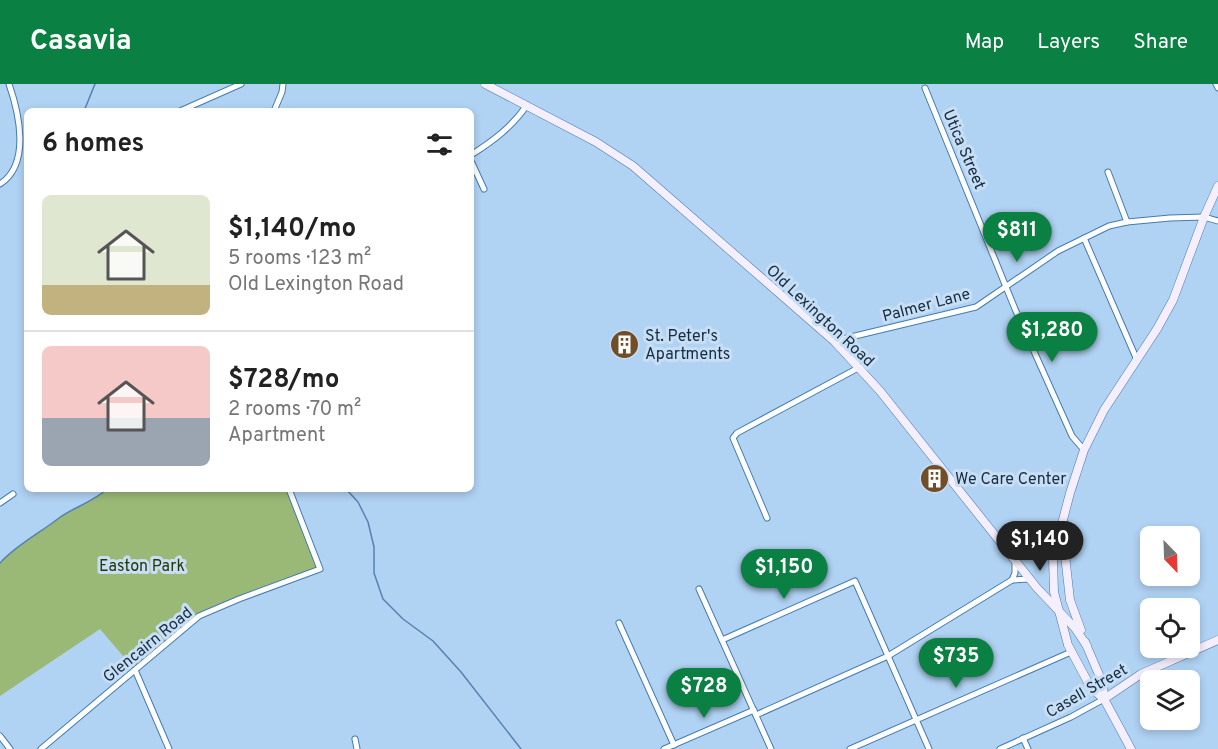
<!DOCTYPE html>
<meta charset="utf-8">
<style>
body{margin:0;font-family:Overpass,sans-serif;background:#f2f2f2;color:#222;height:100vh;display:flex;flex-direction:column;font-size:22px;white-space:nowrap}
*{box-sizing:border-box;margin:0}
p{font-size:20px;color:#767676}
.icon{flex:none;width:33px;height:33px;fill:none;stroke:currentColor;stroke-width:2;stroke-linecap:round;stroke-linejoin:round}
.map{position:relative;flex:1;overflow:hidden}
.side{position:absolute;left:24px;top:24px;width:450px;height:384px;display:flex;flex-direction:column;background:#fff;border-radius:9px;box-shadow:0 3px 9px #0003}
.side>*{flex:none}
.needle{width:39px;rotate:157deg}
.controls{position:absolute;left:1140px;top:442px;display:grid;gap:12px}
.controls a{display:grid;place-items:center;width:60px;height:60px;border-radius:9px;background:#fff;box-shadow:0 3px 9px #0003;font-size:30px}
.price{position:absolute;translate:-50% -51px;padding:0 14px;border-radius:21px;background:#0b8043;color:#fff;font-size:20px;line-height:39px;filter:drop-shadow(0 2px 3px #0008)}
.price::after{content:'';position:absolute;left:50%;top:36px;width:18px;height:14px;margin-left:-9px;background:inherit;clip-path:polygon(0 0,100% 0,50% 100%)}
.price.current{background:#222;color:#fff}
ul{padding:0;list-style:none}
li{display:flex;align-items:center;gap:18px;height:150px;padding:0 18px}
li+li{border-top:2px solid #e0e0e0}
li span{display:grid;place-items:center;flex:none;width:168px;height:120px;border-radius:9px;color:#555}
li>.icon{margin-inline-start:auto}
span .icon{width:72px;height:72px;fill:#fffc;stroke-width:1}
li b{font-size:26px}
h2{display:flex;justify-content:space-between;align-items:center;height:72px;padding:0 18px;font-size:26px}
header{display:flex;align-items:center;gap:36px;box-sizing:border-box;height:84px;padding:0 30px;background:#0b8043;color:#fff}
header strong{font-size:28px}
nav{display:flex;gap:33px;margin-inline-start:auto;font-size:21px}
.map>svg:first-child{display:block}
</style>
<header>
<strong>Casavia</strong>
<nav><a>Map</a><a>Layers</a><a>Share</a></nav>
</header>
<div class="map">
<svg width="1218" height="665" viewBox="0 0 1218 665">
<rect width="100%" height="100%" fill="#b0d2f3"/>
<!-- green -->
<path fill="#9bb976" d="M107 405H289L320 485 199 532 135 586 100 545 0 612V479C16 461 40 449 59 434 74 423 93 418 107 405Z"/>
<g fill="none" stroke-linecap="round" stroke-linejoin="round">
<!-- stream -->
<g stroke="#5582ae" stroke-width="1.5">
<path d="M84 27 95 0"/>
<path d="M346 405 358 418 368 438 374 463V489L383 515 403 535 433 557 461 588 521 665"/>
<path d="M0 479C16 461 40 449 59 434 74 423 93 418 107 405"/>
</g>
<defs>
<g id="street">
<path d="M1216 0 1218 4"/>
<path d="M925 4 1015 225 1072 352 1084 366"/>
<path d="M180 27 241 0"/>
<path d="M274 27 282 8 283 0"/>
<path d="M471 71C493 57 512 43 527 21"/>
<path d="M471 77 484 105"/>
<path d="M1108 88 1127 138"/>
<path d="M0 100C31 80 19 29 9 0"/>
<path d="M1084 154 1137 276"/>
<path d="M834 257 976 223 1058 167 1109 142 1127 138 1170 134 1204 133 1218 137"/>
<path d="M0 419 13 410"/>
<path d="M767 434 733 354 737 349 860 283"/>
<path d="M1012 496 1015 489V477"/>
<path d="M699 505 771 665"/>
<path d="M619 539 674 661"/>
<path d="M722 556 855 497 929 665"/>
<path d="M135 586 169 665"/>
<path d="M756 631 888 572 1012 496 1030 495"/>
<path d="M0 652 10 665"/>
<path d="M1023 654 1028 665"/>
<path d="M355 655 357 665"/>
<path d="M41 665 199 532 239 515 320 485 289 405"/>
<path d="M664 665 754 626"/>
<path d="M850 665 1071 568"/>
<path d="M1000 665 1071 633 1104 615"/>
</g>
<g id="secondary">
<path d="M485 0 596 58 633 82 834 257 880 307 1037 504 1075 544 1087 562"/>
<path d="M1060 453 1065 471 1070 516 1081 546"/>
<path d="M1085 558 1103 600 1104 615"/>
<path d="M1104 615 1141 590 1218 556"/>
<path d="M1131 665 1104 615 1091 604 1068 561 1054 508 1053 474 1070 409 1084 366 1104 326 1157 245 1173 216 1204 133 1218 102"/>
</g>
</defs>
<!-- street casing -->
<use href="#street" stroke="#457cae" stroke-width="7"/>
<!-- secondary casing -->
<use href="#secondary" stroke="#457cae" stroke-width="9"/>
<!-- street -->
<use href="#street" stroke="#fff" stroke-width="5"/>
<!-- secondary -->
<use href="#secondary" stroke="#f5eefc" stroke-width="8"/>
</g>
<!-- icons -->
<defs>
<symbol id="building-disc" viewBox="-11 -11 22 22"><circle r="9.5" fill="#714e27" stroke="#c7def4"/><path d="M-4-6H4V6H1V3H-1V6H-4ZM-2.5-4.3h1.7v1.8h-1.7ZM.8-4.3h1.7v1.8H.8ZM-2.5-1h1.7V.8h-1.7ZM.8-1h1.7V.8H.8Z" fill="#fff"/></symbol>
</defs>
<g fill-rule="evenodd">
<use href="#building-disc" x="608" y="244" width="33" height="33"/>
<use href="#building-disc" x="918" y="378" width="33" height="33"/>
</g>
<g text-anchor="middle" stroke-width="6" stroke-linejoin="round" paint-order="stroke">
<!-- street labels -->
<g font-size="16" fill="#152c42" stroke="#c7def4">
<text transform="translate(965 65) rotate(67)" y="6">Utica Street</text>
<text transform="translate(926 220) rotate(-15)" y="6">Palmer Lane</text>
<text transform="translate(821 231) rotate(43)" y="6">Old Lexington Road</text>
<text transform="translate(147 560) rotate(-39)" y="6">Glencairn Road</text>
<text transform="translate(1086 606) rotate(-30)" y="6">Casell Street</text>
</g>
<!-- poi labels -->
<g font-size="16" fill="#152c42" stroke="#c7def4" text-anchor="start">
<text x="645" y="257">St. Peter's<tspan x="645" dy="18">Apartments</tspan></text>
<text x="955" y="400">We Care Center</text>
</g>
<!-- park labels -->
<g font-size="16" fill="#233603" stroke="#c7def4">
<text x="142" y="487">Easton Park</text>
</g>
</g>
</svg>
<div class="controls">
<a><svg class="needle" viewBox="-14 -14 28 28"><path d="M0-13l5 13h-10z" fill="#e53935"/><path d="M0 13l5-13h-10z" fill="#767676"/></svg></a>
<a><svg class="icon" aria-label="locate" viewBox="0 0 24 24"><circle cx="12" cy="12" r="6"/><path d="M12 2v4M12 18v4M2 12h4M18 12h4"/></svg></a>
<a><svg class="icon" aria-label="layers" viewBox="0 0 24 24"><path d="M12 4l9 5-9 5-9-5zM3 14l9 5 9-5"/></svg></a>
</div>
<b class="price" style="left:1017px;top:179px">$811</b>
<b class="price" style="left:1052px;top:279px">$1,280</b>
<b class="price current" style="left:1040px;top:488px">$1,140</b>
<b class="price" style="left:784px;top:516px">$1,150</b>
<b class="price" style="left:956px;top:605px">$735</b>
<b class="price" style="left:704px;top:635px">$728</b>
<section class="side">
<h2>6 homes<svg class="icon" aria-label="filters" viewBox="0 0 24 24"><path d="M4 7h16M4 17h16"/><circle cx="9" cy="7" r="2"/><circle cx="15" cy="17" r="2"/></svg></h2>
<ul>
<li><span style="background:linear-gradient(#dfe7d0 75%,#c2b280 0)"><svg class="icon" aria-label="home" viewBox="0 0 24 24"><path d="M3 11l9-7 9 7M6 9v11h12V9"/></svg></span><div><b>$1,140/mo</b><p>5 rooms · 123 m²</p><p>Old Lexington Road</p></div></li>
<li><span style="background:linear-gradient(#f6c9c9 60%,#9aa5b1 0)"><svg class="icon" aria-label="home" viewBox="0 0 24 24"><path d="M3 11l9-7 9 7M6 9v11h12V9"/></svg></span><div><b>$728/mo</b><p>2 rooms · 70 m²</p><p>Apartment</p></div></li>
</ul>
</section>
</div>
